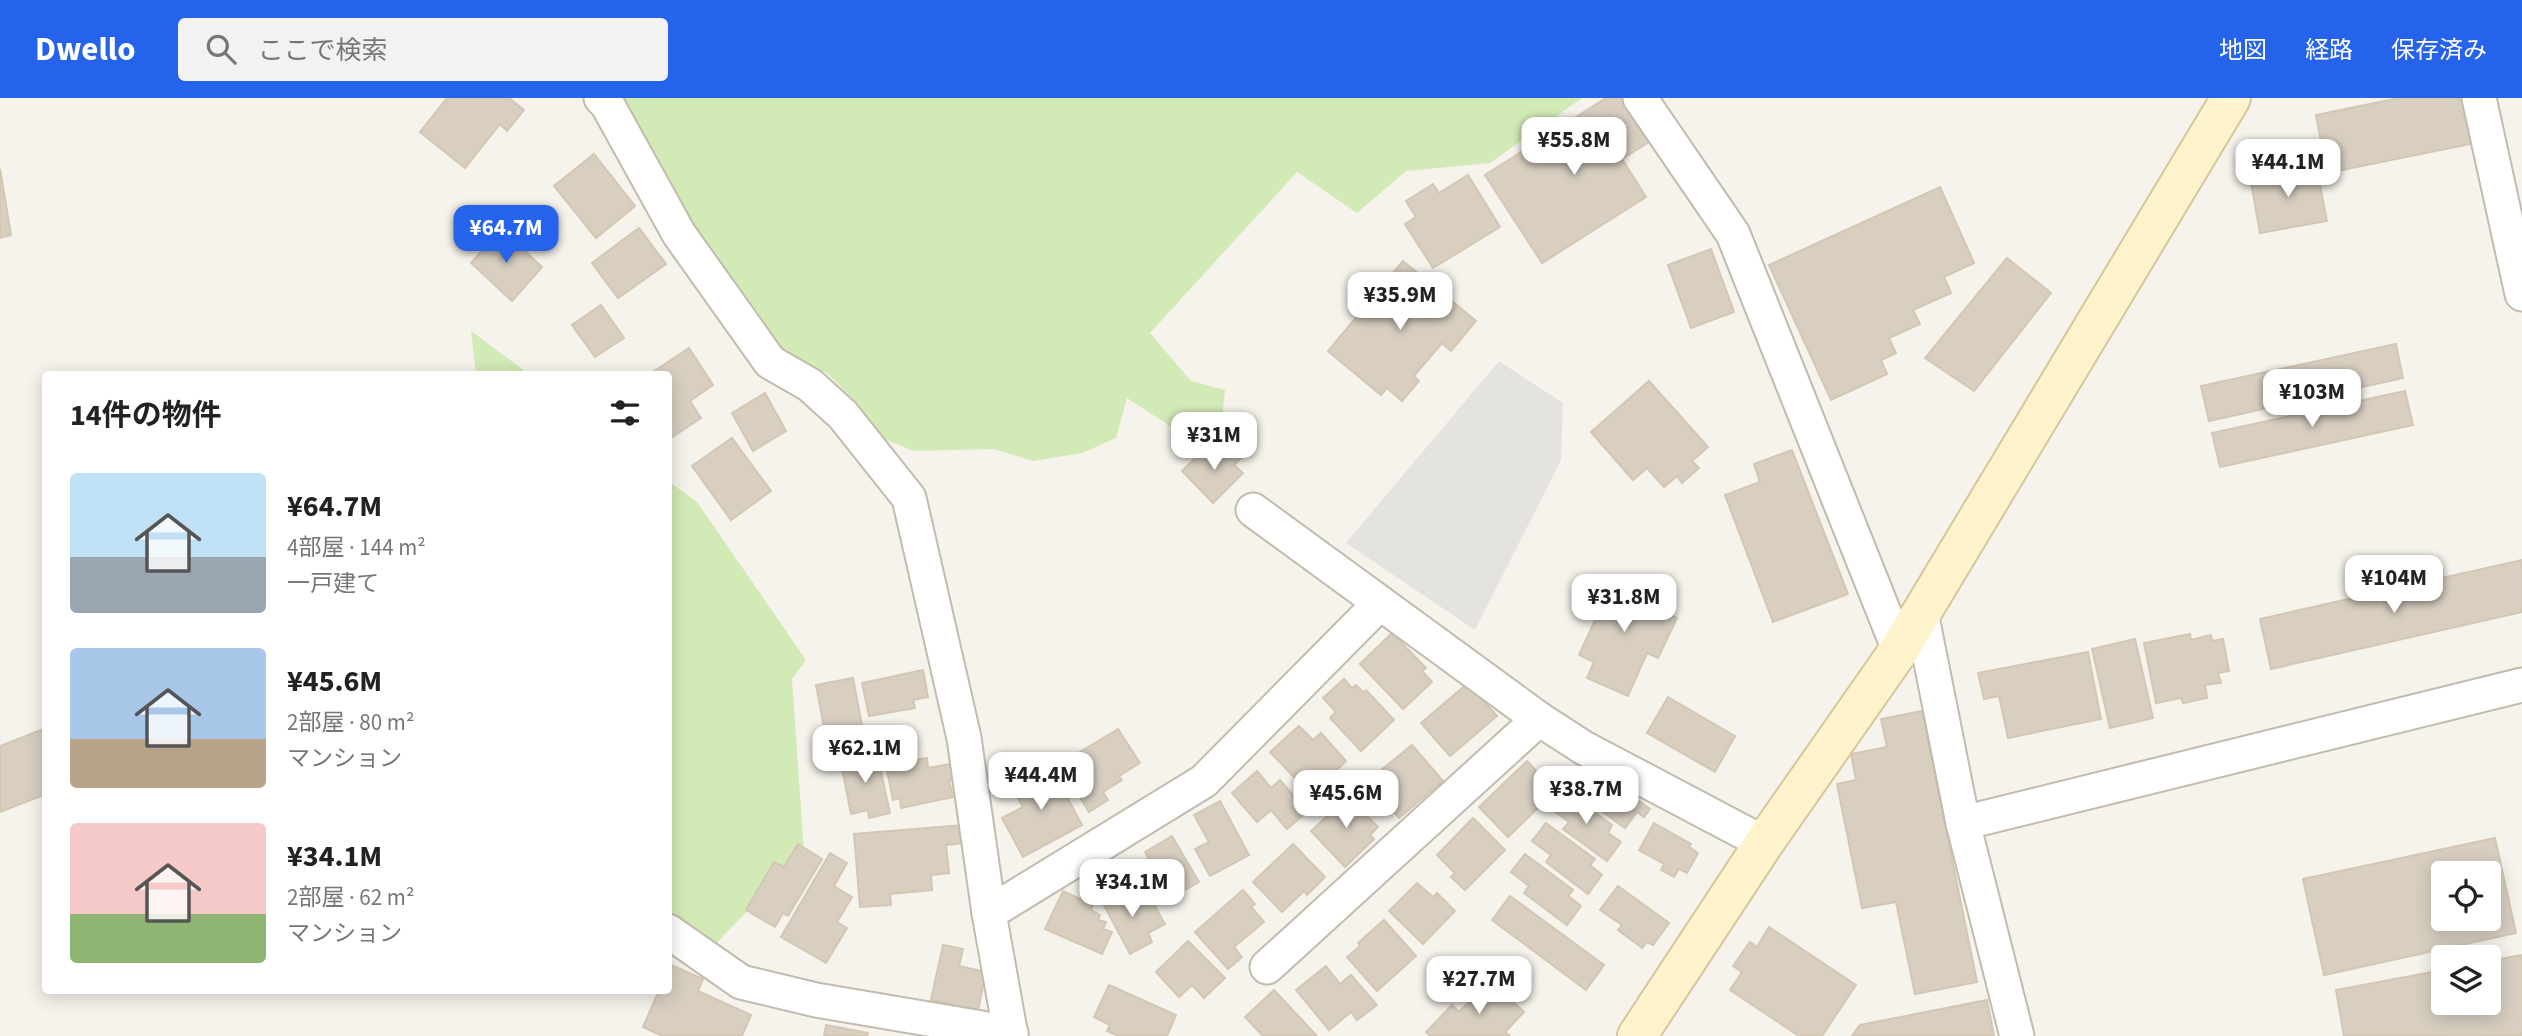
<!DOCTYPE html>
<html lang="ja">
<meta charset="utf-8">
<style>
body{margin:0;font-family:"Source Sans 3","Noto Sans JP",sans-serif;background:#f2f2f2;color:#222;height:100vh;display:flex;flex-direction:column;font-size:26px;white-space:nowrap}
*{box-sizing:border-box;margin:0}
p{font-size:23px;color:#767676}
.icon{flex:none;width:38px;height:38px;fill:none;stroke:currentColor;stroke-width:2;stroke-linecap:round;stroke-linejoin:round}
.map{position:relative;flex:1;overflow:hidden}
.sheet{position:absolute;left:42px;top:273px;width:630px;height:623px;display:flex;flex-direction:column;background:#fff;border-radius:7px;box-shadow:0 4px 18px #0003}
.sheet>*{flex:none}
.buttons{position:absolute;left:2431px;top:763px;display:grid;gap:14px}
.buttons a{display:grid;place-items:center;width:70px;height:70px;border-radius:7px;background:#fff;box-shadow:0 4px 18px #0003;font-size:35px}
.price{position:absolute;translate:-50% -60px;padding:0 16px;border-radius:14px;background:#fff;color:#222;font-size:23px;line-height:46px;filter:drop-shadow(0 2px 4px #0008)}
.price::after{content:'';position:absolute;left:50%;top:42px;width:21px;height:16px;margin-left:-10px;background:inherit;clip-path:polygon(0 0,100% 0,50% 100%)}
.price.current{background:#2563eb;color:#fff}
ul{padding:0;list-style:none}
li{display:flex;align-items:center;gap:21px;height:175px;padding:0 28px}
li span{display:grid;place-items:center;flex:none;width:196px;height:140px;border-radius:7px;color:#555}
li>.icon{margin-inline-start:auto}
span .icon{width:84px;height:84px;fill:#fffc;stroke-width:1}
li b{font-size:30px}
h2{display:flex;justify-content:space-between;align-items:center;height:84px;padding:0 28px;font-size:30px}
header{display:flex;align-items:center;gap:42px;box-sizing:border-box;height:98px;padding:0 35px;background:#2563eb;color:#fff}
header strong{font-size:33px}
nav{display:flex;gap:38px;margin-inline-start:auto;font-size:24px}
.search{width:490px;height:63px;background:#f2f2f2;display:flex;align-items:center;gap:18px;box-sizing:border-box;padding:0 24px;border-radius:7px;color:#767676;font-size:26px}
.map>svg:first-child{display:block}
</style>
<header>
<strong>Dwello</strong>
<div class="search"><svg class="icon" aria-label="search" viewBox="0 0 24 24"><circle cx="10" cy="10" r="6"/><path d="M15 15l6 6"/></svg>ここで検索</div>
<nav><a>地図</a><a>経路</a><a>保存済み</a></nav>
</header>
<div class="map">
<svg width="2522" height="938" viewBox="0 0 2522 938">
<rect width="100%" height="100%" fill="#f6f3ec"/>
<!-- green -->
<g fill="#d2eab5">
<path d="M617 0H1582L1490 65 1406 73 1357 115 1297 74 1150 235 1191 283 1225 292 1222 321 1197 335 1173 330 1127 300 1116 340 1082 355 1033 363 994 351 914 353 879 339 856 304 827 275 777 258 693 131Z"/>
<path d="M471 233 529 276H476Z"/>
<path d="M668 383 697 404 806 562 792 581 804 755 697 865 669 841Z"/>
</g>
<!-- parking -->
<path fill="#e5e3e0" d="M1499 263 1563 305 1561 362 1475 532 1346 445Z"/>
<!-- building -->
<g fill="#d8cfc1" stroke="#d3c7b4" stroke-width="2" fill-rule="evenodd">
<path d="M447 0H509L524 12 507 33 500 26 465 70 420 34Z"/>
<path d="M1606 0H1628L1654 41 1622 61 1646 99 1542 165 1485 77Z"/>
<path d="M2399 0H2466L2475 45 2327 75 2316 17Z"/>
<path d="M594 56 635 108 596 140 554 88Z"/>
<path d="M2316 67 2327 123 2260 135 2250 79Z"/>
<path d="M0 71 11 137 0 140Z"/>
<path d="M1468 77 1500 129 1433 170 1405 126 1416 119 1406 103 1433 86 1439 95Z"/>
<path d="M1940 89 1974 165 1944 179 1951 195 1913 212 1920 226 1889 240 1896 255 1881 262 1887 276 1831 302 1769 167Z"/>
<path d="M639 130 666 166 618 200 592 165Z"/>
<path d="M501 131 542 169 512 203 471 165Z"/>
<path d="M1711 151 1734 214 1691 230 1668 167Z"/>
<path d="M2007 160 2051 195 1974 293 1925 260Z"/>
<path d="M1403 163 1476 223 1451 253 1442 245 1414 278 1419 283 1402 303 1387 290 1381 297 1328 253Z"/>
<path d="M601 207 624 240 595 259 572 227Z"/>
<path d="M2396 246 2403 280 2209 323 2201 288Z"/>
<path d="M689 250 713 287 690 303 701 320 668 342V276H650Z"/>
<path d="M1649 283 1708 349 1692 363 1699 370 1682 385 1677 378 1664 389 1647 370 1633 382 1591 334Z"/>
<path d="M2405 293 2413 327 2220 369 2212 335Z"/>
<path d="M765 295 786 333 753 353 732 315Z"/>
<path d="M732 340 771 393 731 422 692 368Z"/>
<path d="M1208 348 1219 359 1229 349 1241 360 1234 367 1243 375 1213 405 1182 373Z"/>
<path d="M1792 352 1848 496 1773 524 1725 397 1760 384 1754 366Z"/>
<path d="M2522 462V514L2271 571 2260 521Z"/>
<path d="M1603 477 1657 501 1653 509 1677 520 1658 560 1647 555 1628 598 1587 580 1594 564 1579 557 1600 511 1589 506Z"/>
<path d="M1392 535 1426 570 1422 573 1432 584 1403 611 1360 566Z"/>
<path d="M2190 536 2191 542 2211 537 2212 543 2223 541 2229 573 2218 575 2221 585 2205 587 2207 600 2183 605 2181 600 2156 605 2144 545Z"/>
<path d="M2135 541 2153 620 2110 630 2092 551Z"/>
<path d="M2088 554 2101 621 2008 640 1999 598 1984 601 1978 575Z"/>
<path d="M923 572 928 599 913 602 915 610 869 618 862 585Z"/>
<path d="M853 580 863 633 826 640 816 587Z"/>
<path d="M1344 581 1352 590 1356 587 1364 595 1366 592 1394 622 1361 653 1330 620 1336 614 1323 600Z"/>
<path d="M1468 585 1497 618 1450 658 1421 625Z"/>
<path d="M1668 599 1735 638 1715 674 1647 635Z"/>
<path d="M1922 613 1977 884 1915 896 1896 804 1862 810 1837 686 1856 682 1851 656 1887 649 1881 621Z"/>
<path d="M1299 628 1313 642 1321 635 1346 663 1311 697 1270 654Z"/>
<path d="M46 630V696L0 714V648Z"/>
<path d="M1118 631 1140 665 1119 678 1122 682 1103 694 1108 702 1089 714 1060 666Z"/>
<path d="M1412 647 1443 683 1399 720 1369 682Z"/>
<path d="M866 654 868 663 878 661 890 715 869 720 868 712 851 716 840 660Z"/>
<path d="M927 660 928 670 956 665 959 681 949 682 953 699 901 710 900 700 893 702 886 667Z"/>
<path d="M1527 663 1541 678 1537 682 1548 693 1538 703 1541 707 1508 739 1479 709Z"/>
<path d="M1050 667 1082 727 1023 759 1002 720 1023 709 1011 688Z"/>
<path d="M1257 673 1271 690 1280 682 1307 714 1287 731 1271 712 1257 724 1232 695Z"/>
<path d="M1583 680 1596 690 1600 684 1630 706 1635 700 1650 711 1644 719 1637 714 1625 730 1574 693Z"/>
<path d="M1564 692 1612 727 1608 735 1621 744 1607 763 1563 731 1569 724 1550 710Z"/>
<path d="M1352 695 1369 712 1365 716 1378 729 1370 737 1374 741 1345 769 1311 733Z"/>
<path d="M1220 703 1249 757 1210 778 1195 751 1209 744 1194 717Z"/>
<path d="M1473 720 1505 752 1465 792 1451 779 1455 775 1437 757Z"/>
<path d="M1546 725 1595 761 1590 767 1602 777 1588 796 1546 764 1551 757 1532 743Z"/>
<path d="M1654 725 1691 746 1689 749 1698 755 1687 775 1679 771 1674 779 1661 772 1664 766 1639 752Z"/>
<path d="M963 727 964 745 946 747 949 775 931 777 932 792 890 796 891 807 860 809 854 736Z"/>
<path d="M1172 738 1199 784 1161 806 1141 772 1152 766 1145 754Z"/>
<path d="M2495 740 2516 835 2324 877 2303 781ZM2443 775H2488V821H2443Z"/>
<path d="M798 746 822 761 788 818 783 815 775 829 746 812 774 764 784 769Z"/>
<path d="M1293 746 1325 779 1307 797 1304 793 1282 814 1253 784Z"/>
<path d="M830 755 847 765 834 788 852 799 837 824 847 830 826 865 781 839Z"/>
<path d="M1525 756 1573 792 1568 798 1581 808 1567 827 1524 795 1529 788 1511 774Z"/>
<path d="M1417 785 1433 799 1437 795 1455 813 1423 846 1389 813Z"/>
<path d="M1618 788 1669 825 1653 847 1647 844 1642 850 1618 832 1622 827 1600 812Z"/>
<path d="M1117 789 1127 807 1148 796 1165 826 1148 835 1152 844 1130 856 1099 798Z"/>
<path d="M1243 792 1255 806 1251 809 1264 824 1234 849 1242 859 1228 871 1195 834Z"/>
<path d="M1063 793 1093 807 1091 812 1100 817 1098 822 1106 824 1103 831 1112 834 1102 856 1045 831Z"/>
<path d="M1510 798 1604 867 1586 892 1492 822Z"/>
<path d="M1384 822 1416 858 1377 893 1347 859 1360 848 1358 845Z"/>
<path d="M1769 829 1856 887 1822 938H1799L1730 892 1742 874 1733 868 1750 844 1757 849Z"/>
<path d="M1188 843 1225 880 1204 900 1192 887 1179 899 1156 874Z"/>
<path d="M943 847 963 851 959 868 986 874 978 912 931 902Z"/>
<path d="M2522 857V938H2344L2336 892 2443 872V905H2488V863Z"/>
<path d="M671 867 703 881 698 893 751 917 742 938H662L643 929 659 892H668V872Z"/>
<path d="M1326 868 1340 886 1351 877 1377 907 1357 922 1351 914 1329 932 1296 892Z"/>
<path d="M1490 882 1524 914 1505 934 1510 938H1430L1426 934 1452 907 1459 914Z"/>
<path d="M1109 887 1176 917 1167 938H1118L1107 933 1110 927 1094 919Z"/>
<path d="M1274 892 1316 937V938H1263L1245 919Z"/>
<path d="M1987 902 1994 938H1852L1860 927Z"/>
<path d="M826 927 868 935 867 938H824Z"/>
</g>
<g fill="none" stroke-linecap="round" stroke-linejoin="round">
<defs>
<g id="street">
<path d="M601 0 607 6 679 136 770 264 810 287 843 317 909 400 964 640 989 815 1011 938"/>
<path d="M1640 0 1733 136 1899 552"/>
<path d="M2479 0 2522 196"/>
<path d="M1253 412 1539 621 1584 650 1764 745"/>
<path d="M1921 514 1963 725 2017 938"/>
<path d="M1963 725 2522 587"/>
<path d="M989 815 1204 683 1380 505"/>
<path d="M668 833 741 884 816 902 1011 935"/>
<path d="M1267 869 1539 621"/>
</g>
<path id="secondary" d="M1637 938 1764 745 1899 552 2231 0"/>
</defs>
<!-- street casing -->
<use href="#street" stroke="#c2bbae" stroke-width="37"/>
<!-- secondary casing -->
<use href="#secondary" stroke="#d6c79b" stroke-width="42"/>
<!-- street -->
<use href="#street" stroke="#fff" stroke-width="33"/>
<!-- secondary -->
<use href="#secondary" stroke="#fff3cd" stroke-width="38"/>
</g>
</svg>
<div class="buttons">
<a><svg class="icon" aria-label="locate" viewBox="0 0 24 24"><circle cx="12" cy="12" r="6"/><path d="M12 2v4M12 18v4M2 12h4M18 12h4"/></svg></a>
<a><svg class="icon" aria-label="layers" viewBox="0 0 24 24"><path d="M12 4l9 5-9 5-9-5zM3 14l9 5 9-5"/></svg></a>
</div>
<b class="price" style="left:1574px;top:79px">¥55.8M</b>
<b class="price" style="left:2288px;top:101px">¥44.1M</b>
<b class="price current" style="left:506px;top:167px">¥64.7M</b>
<b class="price" style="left:1400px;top:234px">¥35.9M</b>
<b class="price" style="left:2312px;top:331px">¥103M</b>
<b class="price" style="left:1214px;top:374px">¥31M</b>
<b class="price" style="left:2394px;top:517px">¥104M</b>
<b class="price" style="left:1624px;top:536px">¥31.8M</b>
<b class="price" style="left:865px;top:687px">¥62.1M</b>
<b class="price" style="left:1041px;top:714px">¥44.4M</b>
<b class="price" style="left:1586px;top:728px">¥38.7M</b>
<b class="price" style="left:1346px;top:732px">¥45.6M</b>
<b class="price" style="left:1132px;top:821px">¥34.1M</b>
<b class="price" style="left:1479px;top:918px">¥27.7M</b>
<section class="sheet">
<h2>14件の物件<svg class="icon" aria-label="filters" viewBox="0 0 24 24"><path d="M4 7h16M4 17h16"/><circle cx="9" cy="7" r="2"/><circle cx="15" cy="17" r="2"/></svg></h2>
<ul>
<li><span style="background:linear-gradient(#bfe0f5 60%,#9aa5b1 0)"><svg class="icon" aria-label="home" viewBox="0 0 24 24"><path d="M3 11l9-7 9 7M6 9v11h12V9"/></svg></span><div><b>¥64.7M</b><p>4部屋 · 144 m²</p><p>一戸建て</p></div></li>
<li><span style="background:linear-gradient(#a9c7e8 65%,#b9a48a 0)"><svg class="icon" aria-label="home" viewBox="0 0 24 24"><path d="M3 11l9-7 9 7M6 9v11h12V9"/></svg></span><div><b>¥45.6M</b><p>2部屋 · 80 m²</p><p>マンション</p></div></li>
<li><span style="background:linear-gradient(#f6c9c9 65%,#8fb573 0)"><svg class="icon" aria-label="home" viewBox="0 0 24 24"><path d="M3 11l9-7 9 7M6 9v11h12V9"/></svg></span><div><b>¥34.1M</b><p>2部屋 · 62 m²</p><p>マンション</p></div></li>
</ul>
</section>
</div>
